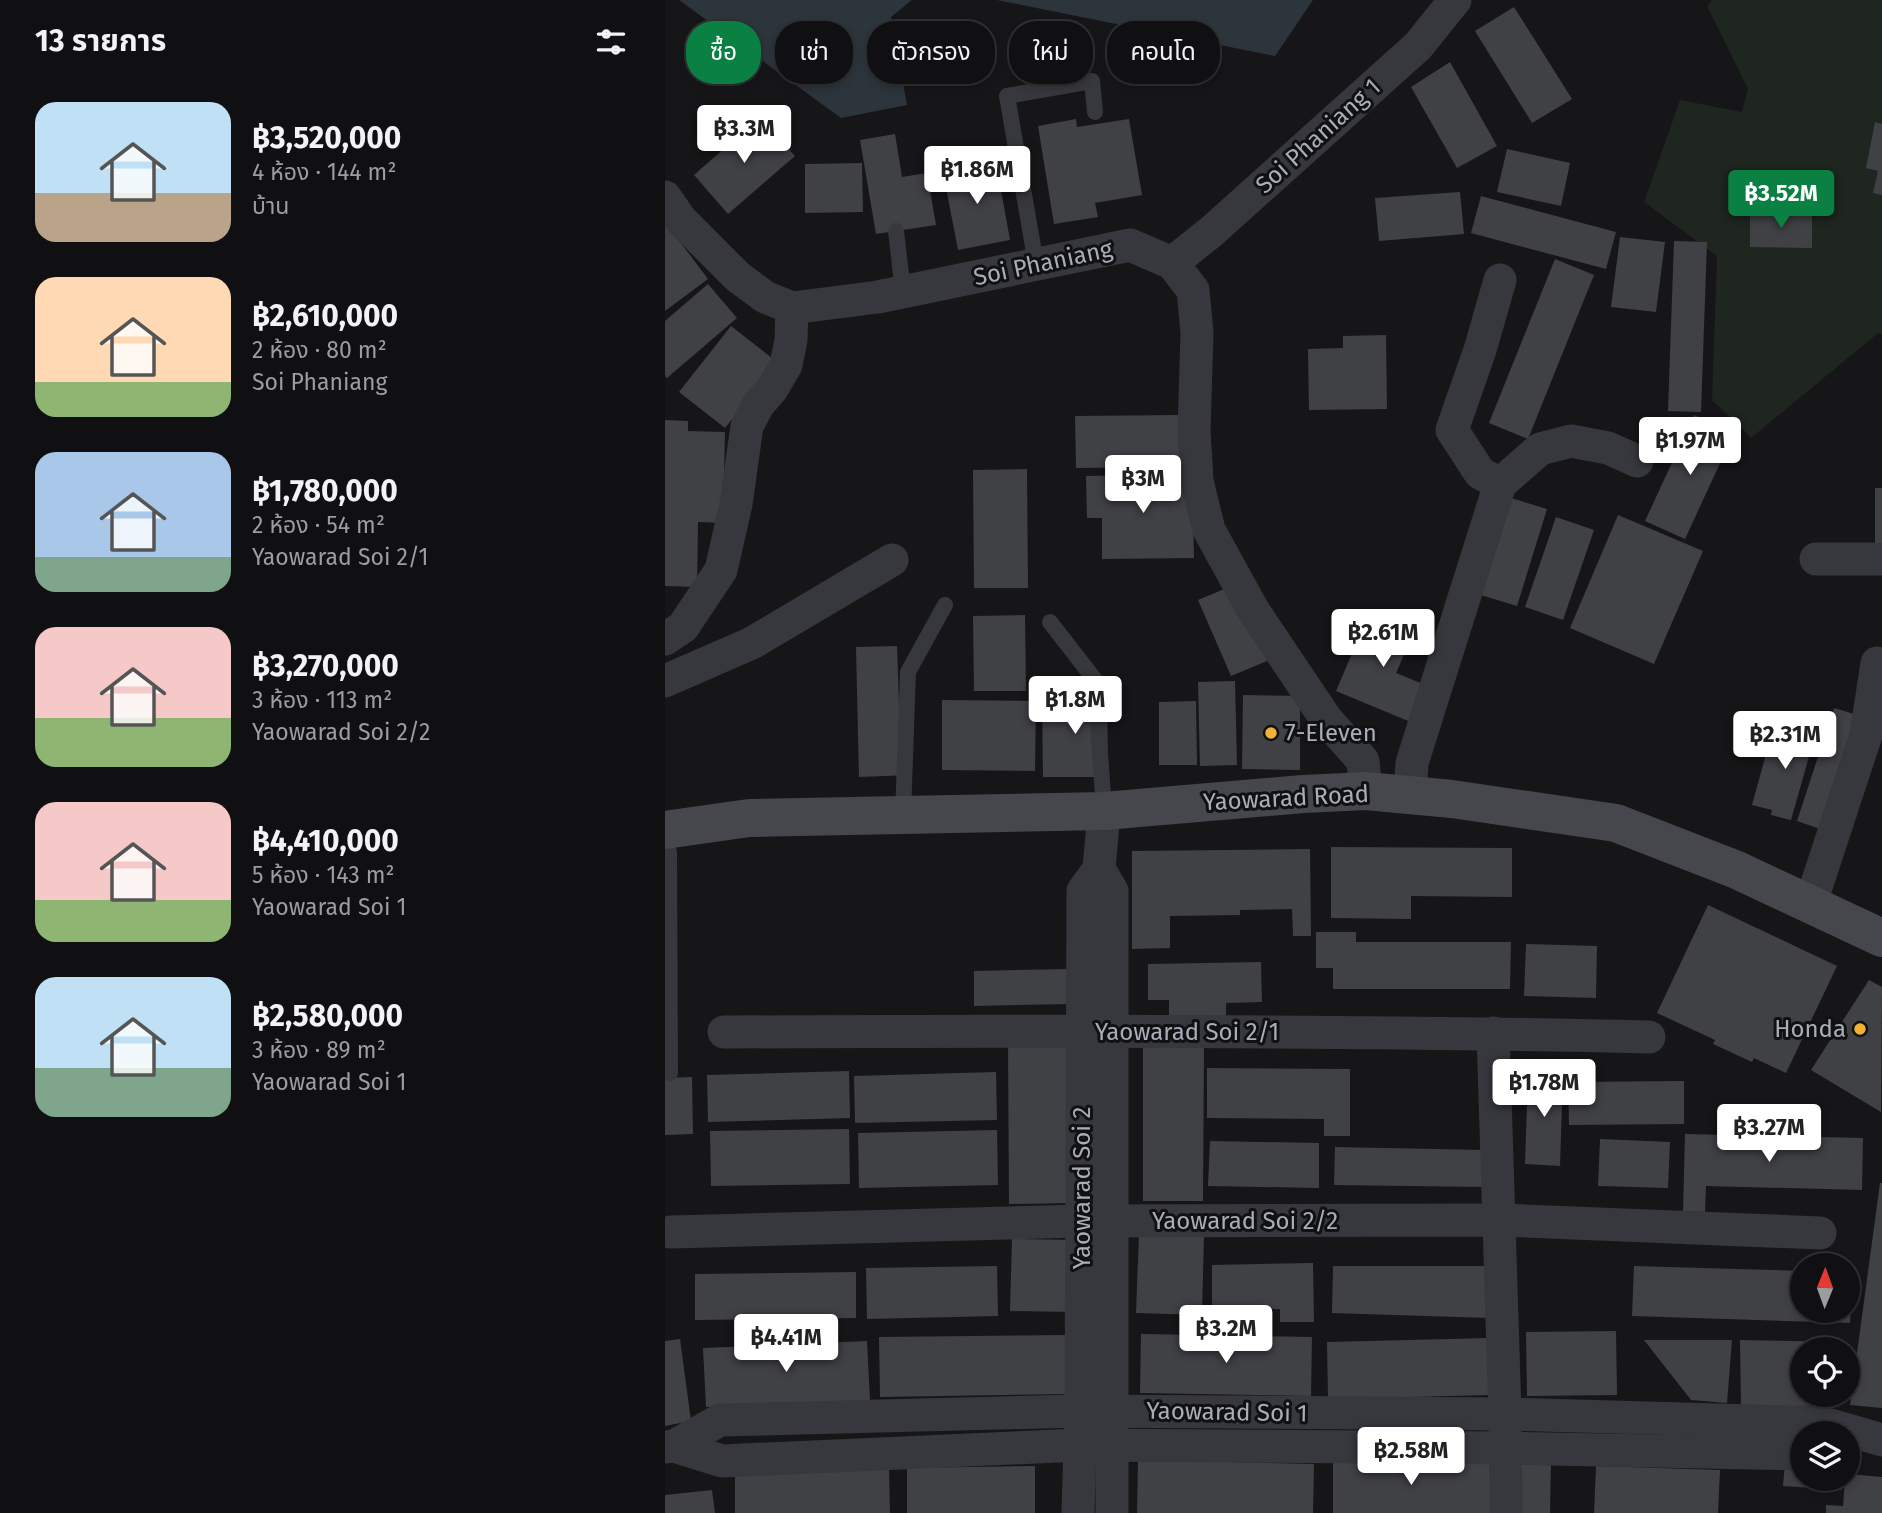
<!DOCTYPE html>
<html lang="th">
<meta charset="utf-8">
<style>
body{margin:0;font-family:"Fira Sans","Noto Sans Thai",sans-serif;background:#1e1e20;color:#f1f3f6;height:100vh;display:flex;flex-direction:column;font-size:26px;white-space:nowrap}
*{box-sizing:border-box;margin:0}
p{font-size:23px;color:#9c9d9f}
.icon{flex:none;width:38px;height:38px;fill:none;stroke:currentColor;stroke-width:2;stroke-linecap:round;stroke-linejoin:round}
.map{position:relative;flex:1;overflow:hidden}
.sheet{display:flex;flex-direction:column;background:#101012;width:665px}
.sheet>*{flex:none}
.guide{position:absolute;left:21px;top:21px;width:665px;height:63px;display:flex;gap:14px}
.needle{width:46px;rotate:1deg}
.buttons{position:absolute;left:1125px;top:1253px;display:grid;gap:14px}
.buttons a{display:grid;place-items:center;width:70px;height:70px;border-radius:50%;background:#101012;box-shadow:0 4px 10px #0003,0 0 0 2px #303032;font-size:35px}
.price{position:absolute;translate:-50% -60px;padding:0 16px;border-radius:7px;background:#fff;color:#222;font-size:23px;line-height:46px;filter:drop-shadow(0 2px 4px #0008)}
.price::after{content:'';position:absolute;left:50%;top:42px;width:21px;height:16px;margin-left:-10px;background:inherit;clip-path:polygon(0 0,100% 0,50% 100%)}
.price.selected{background:#0b8043;color:#fff}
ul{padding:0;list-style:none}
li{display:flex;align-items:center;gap:21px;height:175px;padding:0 35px}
li span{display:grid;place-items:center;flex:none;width:196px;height:140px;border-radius:21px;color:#555}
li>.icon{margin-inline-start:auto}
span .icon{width:84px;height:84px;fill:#fffc;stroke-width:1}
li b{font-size:30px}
h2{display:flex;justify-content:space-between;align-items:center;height:84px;padding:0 35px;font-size:30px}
.pill{padding:0 24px;border-radius:28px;background:#101012;box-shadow:0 4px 10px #0003,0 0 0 2px #303032;font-size:24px;line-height:63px}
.pill.selected{background:#0b8043;color:#fff}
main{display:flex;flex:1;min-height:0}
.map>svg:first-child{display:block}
</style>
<main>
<section class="sheet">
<h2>13 รายการ<svg class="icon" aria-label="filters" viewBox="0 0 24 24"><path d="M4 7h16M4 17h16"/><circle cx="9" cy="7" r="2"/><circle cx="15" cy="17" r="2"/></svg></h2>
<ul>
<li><span style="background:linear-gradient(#bfe0f5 65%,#b9a48a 0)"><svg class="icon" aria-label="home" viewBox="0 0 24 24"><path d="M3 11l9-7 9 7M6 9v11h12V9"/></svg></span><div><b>฿3,520,000</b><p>4 ห้อง · 144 m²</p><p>บ้าน</p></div></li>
<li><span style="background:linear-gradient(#ffd9b3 75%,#8fb573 0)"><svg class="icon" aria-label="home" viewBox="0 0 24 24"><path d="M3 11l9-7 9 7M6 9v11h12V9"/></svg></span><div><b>฿2,610,000</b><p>2 ห้อง · 80 m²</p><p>Soi Phaniang</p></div></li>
<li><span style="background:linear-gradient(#a9c7e8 75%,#7fa58c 0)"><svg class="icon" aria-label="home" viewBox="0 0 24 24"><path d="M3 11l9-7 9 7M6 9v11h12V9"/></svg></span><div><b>฿1,780,000</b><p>2 ห้อง · 54 m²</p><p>Yaowarad Soi 2/1</p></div></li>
<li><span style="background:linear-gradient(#f6c9c9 65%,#8fb573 0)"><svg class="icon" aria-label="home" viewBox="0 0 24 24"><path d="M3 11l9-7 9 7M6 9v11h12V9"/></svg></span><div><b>฿3,270,000</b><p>3 ห้อง · 113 m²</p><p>Yaowarad Soi 2/2</p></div></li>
<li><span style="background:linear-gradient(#f6c9c9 70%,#8fb573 0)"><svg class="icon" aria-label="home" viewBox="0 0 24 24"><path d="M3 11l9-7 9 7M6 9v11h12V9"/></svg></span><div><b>฿4,410,000</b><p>5 ห้อง · 143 m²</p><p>Yaowarad Soi 1</p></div></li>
<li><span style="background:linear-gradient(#bfe0f5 65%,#7fa58c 0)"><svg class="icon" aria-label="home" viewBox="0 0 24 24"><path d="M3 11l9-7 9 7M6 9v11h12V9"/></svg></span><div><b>฿2,580,000</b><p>3 ห้อง · 89 m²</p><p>Yaowarad Soi 1</p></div></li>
</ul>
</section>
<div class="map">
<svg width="1217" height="1513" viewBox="0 0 1217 1513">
<rect width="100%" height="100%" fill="#161618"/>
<!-- green -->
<path fill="#1e261f" d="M1047 0H1217V334L1213 333 1086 438 1047 400 1052 256 979 202 1015 100 1077 112 1083 89 1042 6Z"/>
<!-- water -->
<g fill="#2c353c">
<path d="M14 0H247L226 17 242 105 176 118Z"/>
<path d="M332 0H648L610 56Z"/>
</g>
<!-- building -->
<g fill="#404145">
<path d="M849 7 907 99 867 123 810 31Z"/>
<path d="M785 62 832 146 792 168 746 87Z"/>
<path d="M95 117 130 156 63 214 29 175Z"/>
<path d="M411 119 412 127 464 119 477 195 430 203 433 217 389 224 373 126Z"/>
<path d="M1210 122 1217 124V195L1208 193 1213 171 1201 168Z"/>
<path d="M230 134 237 177 262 173 271 225 211 234 195 140Z"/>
<path d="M842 149 905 163 896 206 832 192Z"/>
<path d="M197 163 198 212 140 213V164Z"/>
<path d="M331 163 345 240 293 250 278 172Z"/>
<path d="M795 192 799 234 714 241 710 198Z"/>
<path d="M816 196 951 232 941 269 806 233Z"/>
<path d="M1085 212H1147V248L1085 247Z"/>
<path d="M0 222 43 279 0 311Z"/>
<path d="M955 237 1000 242 991 312 946 307Z"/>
<path d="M1009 241 1042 242 1036 412 1003 411Z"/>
<path d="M890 259 929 275 863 439 824 423Z"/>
<path d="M43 284 72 318 2 378 0 376V321Z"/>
<path d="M66 326 112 362 60 428 14 392Z"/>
<path d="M721 335 722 409 644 410 643 349 678 348V336Z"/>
<path d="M515 415V467L411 468 410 416Z"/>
<path d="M1029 415 1069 433 1020 539 980 521Z"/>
<path d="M0 420 23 421V431L60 432 58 523 33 522 32 587 0 586Z"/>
<path d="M362 469 363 588H309L308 470Z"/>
<path d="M527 474 529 558 437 559V518H422L421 476Z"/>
<path d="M1210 488H1217V547L1210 548Z"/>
<path d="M846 498 882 509 852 606 816 595Z"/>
<path d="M953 515 1038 551 989 664 905 628Z"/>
<path d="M891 517 929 530 898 620 860 607Z"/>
<path d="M569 585 602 661 566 676 533 600Z"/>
<path d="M706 609 751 628 731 673 763 686 748 723 671 691Z"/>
<path d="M360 615 361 691H309L308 616Z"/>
<path d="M232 646 234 704H245L247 775 194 777 191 647Z"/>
<path d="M570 681 572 765 535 766 533 682Z"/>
<path d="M442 695 443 777H378L377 696Z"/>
<path d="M578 695 635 696V770L577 769Z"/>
<path d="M277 700 371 701 370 771 277 770Z"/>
<path d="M531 701 532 765H494V702Z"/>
<path d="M1169 708 1199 717 1161 831 1132 821Z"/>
<path d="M1140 714 1155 718 1126 820 1106 815 1107 810 1087 805 1106 736 1132 743Z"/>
<path d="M666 847 847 848V897L746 896V919L666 918Z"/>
<path d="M645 849 646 936H628L627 909 575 910V915L505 916V948L467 949V851Z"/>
<path d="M1043 905 1172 966 1121 1073 1089 1058 1087 1062 1048 1044 1050 1040 992 1013Z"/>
<path d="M651 932H691V942H846L845 989H668V968H651Z"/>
<path d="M861 944 932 946 931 998 859 996Z"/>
<path d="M596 962 597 1002 561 1003V1018L504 1019V1000H483V964Z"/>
<path d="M403 969 404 1004 309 1006V971Z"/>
<path d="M1204 980 1217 987 1216 1112 1146 1070Z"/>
<path d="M406 1042 407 1203 344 1204 343 1043Z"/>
<path d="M478 1045H539L538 1201H478Z"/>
<path d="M542 1068 685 1069V1136H659V1119L542 1118Z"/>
<path d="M184 1071 185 1118 43 1122 42 1075Z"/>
<path d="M331 1072 332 1120 190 1123 189 1076Z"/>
<path d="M863 1073 898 1074 895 1166 860 1164Z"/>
<path d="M27 1077 28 1134 0 1135V1078Z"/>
<path d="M1019 1081V1124L904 1125 903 1082Z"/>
<path d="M184 1129 185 1184 46 1186 45 1131Z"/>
<path d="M332 1130 333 1185 194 1188 193 1133Z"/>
<path d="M1020 1134 1198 1138 1197 1190 1041 1186 1040 1212 1018 1211Z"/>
<path d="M935 1139 1005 1142 1003 1188 933 1186Z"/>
<path d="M545 1141 654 1143V1188L543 1186Z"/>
<path d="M670 1147 820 1150 819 1187 669 1185Z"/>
<path d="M1215 1183H1217V1408L1185 1405Z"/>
<path d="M474 1233 539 1235 537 1315 471 1313Z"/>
<path d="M347 1239 410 1240 409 1312 345 1311Z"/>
<path d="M648 1263 649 1322H615V1309L547 1310V1265Z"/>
<path d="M332 1266 333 1316 202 1319 201 1268Z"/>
<path d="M668 1266H823L824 1318 667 1313Z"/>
<path d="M969 1266 1138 1271V1311H1183V1299L1186 1300 1185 1323 967 1316Z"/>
<path d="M191 1272V1318L30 1320V1274Z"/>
<path d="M951 1331 952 1395 862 1396 861 1332Z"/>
<path d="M476 1334 647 1337 646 1396 475 1393Z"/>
<path d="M404 1335 405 1394 215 1397 214 1337Z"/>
<path d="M824 1338 826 1395 663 1399 662 1342Z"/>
<path d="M15 1339 26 1421 0 1426V1341Z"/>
<path d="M979 1340H1067L1062 1403 1026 1400Z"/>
<path d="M1075 1340 1178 1342 1177 1349H1138V1395H1171L1170 1405 1076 1408Z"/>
<path d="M202 1341 205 1400 41 1407 38 1348Z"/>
<path d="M853 1459H886L885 1513H852Z"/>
<path d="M473 1460 649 1464 648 1513H472Z"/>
<path d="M668 1460 825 1461V1513H668Z"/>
<path d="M1120 1462 1138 1463V1479H1177V1490L1118 1486Z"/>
<path d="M370 1466V1513H242V1468Z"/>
<path d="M931 1466 1055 1470 1053 1513H929Z"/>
<path d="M224 1469 225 1513H70V1475Z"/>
<path d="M1183 1474 1217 1477V1513H1161V1505L1178 1506 1180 1479H1183Z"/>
<path d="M47 1490 50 1513H0V1495Z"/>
</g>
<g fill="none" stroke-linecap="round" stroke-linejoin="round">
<!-- service -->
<g stroke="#37383d" stroke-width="16">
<path d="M231 231 238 292"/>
<path d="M371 264 342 96 427 81 430 112"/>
<path d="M385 622 430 680 439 811"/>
<path d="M238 815 243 672 280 605"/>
<path d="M0 833 4 853 5 1073"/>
</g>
<!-- minor -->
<g stroke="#37383d" stroke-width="33">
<path d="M0 197 16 220 73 277 100 297 127 308 213 297 465 245 507 263 528 290 532 333 529 431 532 481 544 530 588 610 661 719 698 761 701 791"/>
<path d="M507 263 546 232 753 46 790 0"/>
<path d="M835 484 815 473 787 430 815 350 835 280"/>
<path d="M1151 559H1217"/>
<path d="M0 639 18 627 56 570 71 504 82 426 93 405 107 389 121 365 126 340 127 308"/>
<path d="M0 681 87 643 227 560"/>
<path d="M745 795 747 763 835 484 875 449 906 441 943 448 972 461"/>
<path d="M434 869 447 891V1513"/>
<path d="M1146 902 1201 735 1212 663"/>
<path d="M59 1032C368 1031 676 1030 984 1037"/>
<path d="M828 1033 840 1414 841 1513"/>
<path d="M6 1232 416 1221 835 1220 1155 1233"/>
<path d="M9 1446 57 1461 415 1445 840 1448 1138 1454"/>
<path d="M0 1447 9 1446 55 1420 416 1411 840 1414 1159 1423 1217 1440"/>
<path d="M413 1513 416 1411 418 891 434 869 439 811"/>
</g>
<!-- secondary -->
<path stroke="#45474d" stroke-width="38" d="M0 830 84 818 439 811 638 794 701 791 787 799 951 823 1072 870 1217 938"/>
</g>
<!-- markers -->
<g fill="#f1b235" stroke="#111113" stroke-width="2.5">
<circle cx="606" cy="733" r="7"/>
<circle cx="1195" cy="1029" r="7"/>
</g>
<g text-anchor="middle" stroke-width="6" stroke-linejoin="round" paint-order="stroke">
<!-- street labels -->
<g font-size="24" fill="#a8adb8" stroke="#111113">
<text transform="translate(653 136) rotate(-42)" y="8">Soi Phaniang 1</text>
<text transform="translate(378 263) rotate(-12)" y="8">Soi Phaniang</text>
<text transform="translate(621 798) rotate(-3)" y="8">Yaowarad Road</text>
<text x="522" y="1040">Yaowarad Soi 2/1</text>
<text transform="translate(417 1188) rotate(-90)" y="8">Yaowarad Soi 2</text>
<text x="580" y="1229">Yaowarad Soi 2/2</text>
<text transform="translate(562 1412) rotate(1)" y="8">Yaowarad Soi 1</text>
</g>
<!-- poi labels -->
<g font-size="24" fill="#a8adb8" stroke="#111113" text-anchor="start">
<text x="620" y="741">7-Eleven</text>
<text x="1181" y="1037" text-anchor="end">Honda</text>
</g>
</g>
</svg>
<div class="buttons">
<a><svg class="needle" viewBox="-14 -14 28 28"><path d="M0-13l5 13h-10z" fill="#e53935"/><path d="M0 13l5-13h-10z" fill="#9c9d9f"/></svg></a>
<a><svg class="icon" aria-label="locate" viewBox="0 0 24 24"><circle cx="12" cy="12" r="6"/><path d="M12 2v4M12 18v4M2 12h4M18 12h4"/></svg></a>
<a><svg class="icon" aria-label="layers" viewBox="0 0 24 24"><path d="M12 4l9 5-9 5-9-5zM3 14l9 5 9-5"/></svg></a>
</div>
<b class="price" style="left:79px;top:165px">฿3.3M</b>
<b class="price" style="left:312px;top:206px">฿1.86M</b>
<b class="price selected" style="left:1116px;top:230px">฿3.52M</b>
<b class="price" style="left:1025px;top:477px">฿1.97M</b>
<b class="price" style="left:478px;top:515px">฿3M</b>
<b class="price" style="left:718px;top:669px">฿2.61M</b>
<b class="price" style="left:410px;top:736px">฿1.8M</b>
<b class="price" style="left:1120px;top:771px">฿2.31M</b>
<b class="price" style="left:879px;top:1119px">฿1.78M</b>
<b class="price" style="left:1104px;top:1164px">฿3.27M</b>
<b class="price" style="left:561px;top:1365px">฿3.2M</b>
<b class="price" style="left:121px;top:1374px">฿4.41M</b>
<b class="price" style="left:746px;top:1487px">฿2.58M</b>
<div class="guide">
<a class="pill selected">ซื้อ</a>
<a class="pill">เช่า</a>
<a class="pill">ตัวกรอง</a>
<a class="pill">ใหม่</a>
<a class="pill">คอนโด</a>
</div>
</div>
</main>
